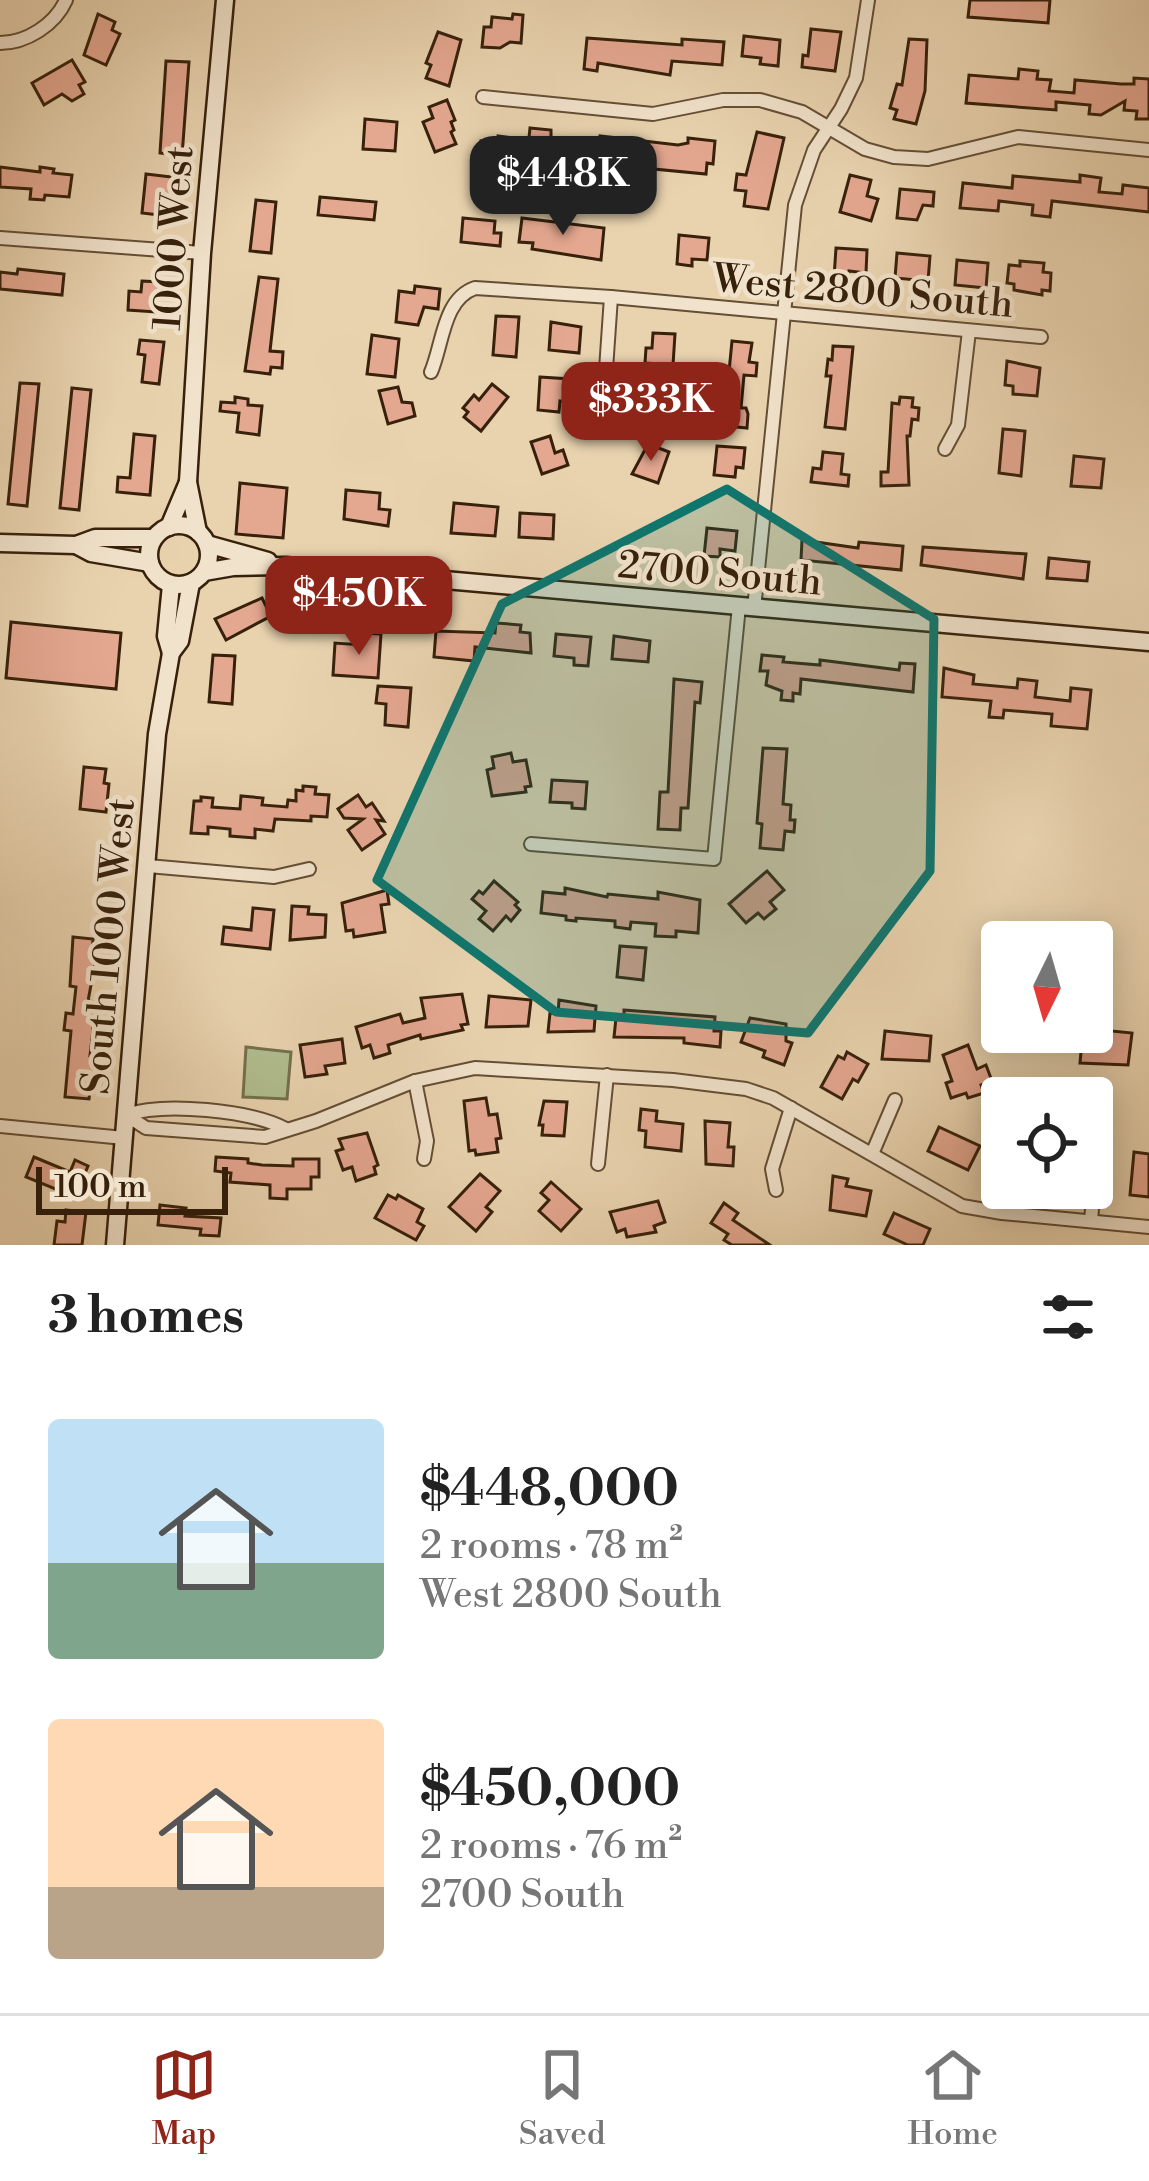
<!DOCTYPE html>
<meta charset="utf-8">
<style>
body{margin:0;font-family:"Libre Bodoni",serif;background:#f2f2f2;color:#222;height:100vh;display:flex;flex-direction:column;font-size:45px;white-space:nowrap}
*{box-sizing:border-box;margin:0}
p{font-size:39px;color:#767676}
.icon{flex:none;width:66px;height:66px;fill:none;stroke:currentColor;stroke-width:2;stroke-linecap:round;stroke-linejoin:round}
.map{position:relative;height:1245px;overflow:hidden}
.drawer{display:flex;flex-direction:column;background:#fff;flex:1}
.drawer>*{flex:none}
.needle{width:78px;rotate:185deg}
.fabs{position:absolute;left:981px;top:921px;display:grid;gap:24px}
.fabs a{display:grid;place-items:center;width:132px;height:132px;border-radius:12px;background:#fff;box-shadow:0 6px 30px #0003;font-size:60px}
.scale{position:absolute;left:36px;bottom:30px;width:192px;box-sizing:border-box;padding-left:12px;border:6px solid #37210b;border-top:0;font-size:33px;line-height:42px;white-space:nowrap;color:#37210b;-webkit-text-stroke:9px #f1e2cb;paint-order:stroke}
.price{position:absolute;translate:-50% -102px;padding:0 27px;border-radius:24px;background:#8f2418;color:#fff;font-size:39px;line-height:78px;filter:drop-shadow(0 3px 6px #0008)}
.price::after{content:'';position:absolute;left:50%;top:72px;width:36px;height:27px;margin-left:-18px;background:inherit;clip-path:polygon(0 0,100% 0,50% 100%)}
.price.active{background:#222;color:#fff}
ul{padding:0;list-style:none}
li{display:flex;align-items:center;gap:36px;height:300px;padding:0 48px}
li span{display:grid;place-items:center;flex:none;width:336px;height:240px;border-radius:12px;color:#555}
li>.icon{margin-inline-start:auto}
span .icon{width:144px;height:144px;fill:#fffc;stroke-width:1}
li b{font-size:51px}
h2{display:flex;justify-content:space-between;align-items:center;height:144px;padding:0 48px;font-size:51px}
.menu{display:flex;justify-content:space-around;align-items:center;height:168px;border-top:3px solid #e0e0e0;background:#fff;font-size:33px;color:#767676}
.menu a{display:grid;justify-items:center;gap:6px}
.menu .active{color:#8f2418}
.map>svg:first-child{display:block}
</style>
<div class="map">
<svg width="1149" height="1245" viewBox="0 0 1149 1245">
<rect width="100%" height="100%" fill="#e9d3af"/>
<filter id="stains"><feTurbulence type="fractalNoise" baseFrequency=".00167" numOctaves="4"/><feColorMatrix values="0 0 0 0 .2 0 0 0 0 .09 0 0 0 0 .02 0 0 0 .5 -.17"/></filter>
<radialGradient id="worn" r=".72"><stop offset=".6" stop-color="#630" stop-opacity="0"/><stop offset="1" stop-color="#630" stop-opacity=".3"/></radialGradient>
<!-- green -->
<path fill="#b1be8f" stroke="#74704d" stroke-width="3" d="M246 1047 291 1052 287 1099 243 1097Z"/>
<!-- building -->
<g fill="#e4a790" stroke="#37210b" stroke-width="3">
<path d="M970 0H1050L1048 23 968 17Z"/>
<path d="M98 14 115 22 112 30 120 34 106 65 84 55Z"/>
<path d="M513 14 523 15 521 43 510 42 500 48 482 47 484 27H491L492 17 512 19Z"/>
<path d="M811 29 841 32 835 71 802 67 803 55 808 56Z"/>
<path d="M438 32 461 40 449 86 426 78 431 65 426 63Z"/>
<path d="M744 36 780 40 778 66 760 64 761 58 742 56Z"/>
<path d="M587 38 682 45V39L724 42 722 65 672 61 670 75 598 63 597 71 584 69Z"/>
<path d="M909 39 927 40 925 91 916 124 894 119 897 110 890 108 897 84 902 85Z"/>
<path d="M72 60 85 82 79 85 84 94 72 101 62 94 44 105 32 83Z"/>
<path d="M166 61 189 62 182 156 160 153Z"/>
<path d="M1019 69 1038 71 1037 79 1051 80 1049 91 1074 93 1075 80 1121 84H1134V78L1149 79V119H1136L1137 111 1124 110 1125 101 1101 115 1089 114 1090 105 1056 102V110L966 103 969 75 1018 79Z"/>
<path d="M447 100 455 120 451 122 454 130 451 132 456 144 435 152 423 122 433 118 429 107Z"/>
<path d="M365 119 397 122 395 151 363 149Z"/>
<path d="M530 128 551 130V138L562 141 599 144 600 136 678 145 688 143V138L715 141 713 164 707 163 706 174 653 169 652 176H640V168L611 165V169L605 168 604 175 583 173V166L576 164 534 160 535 148 528 147Z"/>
<path d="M757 132 784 138 768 209 744 206 746 191 735 190 737 174 746 175Z"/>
<path d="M498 136 513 138 509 170 478 167 481 141 497 143Z"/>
<path d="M0 167 40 172V167L54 169 53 173 72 175 69 197 45 195 44 200 30 199 31 189 0 187Z"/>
<path d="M146 174 180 178 176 217 142 213Z"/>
<path d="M850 175 871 180 867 196 878 199 871 221 840 212Z"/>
<path d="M1080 175 1101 178 1099 192 1122 194 1123 185 1149 188V212L1052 201 1050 217 1032 215 1033 205 999 201 998 211 960 208 963 183 1012 188 1013 176 1080 182Z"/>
<path d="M900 189 934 192 933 206 923 205 917 220 897 218Z"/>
<path d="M320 197 376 202 374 220 318 215Z"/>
<path d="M256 200 276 202 271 253 250 251Z"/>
<path d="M463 218 495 221 494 233H501L500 246 461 242Z"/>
<path d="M522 218 604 228 601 260 532 249 533 243 519 242Z"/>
<path d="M679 235 709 238 707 260 692 259V266L677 264Z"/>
<path d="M836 248 867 250 866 273 849 271 848 279 834 278Z"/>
<path d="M897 253 930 256 928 281 895 278Z"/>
<path d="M957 260 988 263 986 288 955 285Z"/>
<path d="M1020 261 1044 263 1043 272 1051 273 1050 291 1042 290V295L1014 290V284L1007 283 1009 265 1020 266Z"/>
<path d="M18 269 64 274 62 295 0 289V272L17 274Z"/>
<path d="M259 277 278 279 270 351 283 352 282 368 271 367 270 374 245 371Z"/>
<path d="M142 281 159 282 156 312 128 310 129 291 141 292Z"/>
<path d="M415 286 440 289 438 309 424 307 418 325 396 322 399 291 414 293Z"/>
<path d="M496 316 519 317 516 357 493 355Z"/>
<path d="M551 322 581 327 579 353 549 350Z"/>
<path d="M653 333 675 334 673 365 645 363 646 348H652Z"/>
<path d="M372 335 399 339 395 377 367 374Z"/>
<path d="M140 340 164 342 159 384 142 382 145 355 138 354Z"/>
<path d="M732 341 752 343 749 362 757 363 756 376 744 375 741 408H746L748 414 747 428 717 425 720 392H727Z"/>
<path d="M833 346 853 347 845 429 825 427 831 376H826L828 359 832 360Z"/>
<path d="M1007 361 1040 368 1037 396 1013 394V386L1005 385Z"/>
<path d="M540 377 570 379 568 402 560 401 559 412 538 410Z"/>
<path d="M20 383 39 384 27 506 8 504Z"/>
<path d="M492 384 508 397 481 431 464 417 468 412 463 408 474 395 479 400Z"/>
<path d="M398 387 402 402 412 403 415 416 388 424 379 391Z"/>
<path d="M643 387 673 389 671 422 641 420Z"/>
<path d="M72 388 91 390 79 510 60 508Z"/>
<path d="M235 397 248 399V405L262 406 259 435 237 432 239 413 220 411 221 402 235 403Z"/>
<path d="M900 397 913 398 912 407 919 408 918 420 912 419 910 436H907L909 485 881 486V472H888L892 403 899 404Z"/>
<path d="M1003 429 1025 431 1021 476 999 473Z"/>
<path d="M134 434 155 436 150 495 117 492 118 477 130 478Z"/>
<path d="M550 436 555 453 563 450 568 465 542 474 531 442Z"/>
<path d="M648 444 669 452 658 483 632 474Z"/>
<path d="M717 446 745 448 743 468 736 467 735 477 714 475Z"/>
<path d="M823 452 843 454 841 474 849 475 848 486 811 482 813 468 821 469Z"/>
<path d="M1074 456 1104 459 1101 488 1071 486Z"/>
<path d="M240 483 287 488 283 538 236 534Z"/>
<path d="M346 490 380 493 379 509 390 510 388 526 344 519Z"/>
<path d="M454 503 498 507 495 536 451 533Z"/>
<path d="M520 513 554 515 553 539 519 537Z"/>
<path d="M707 528 737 531 735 551 720 549V557L704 556Z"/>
<path d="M802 540 858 548 859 542 903 546 901 570 801 560Z"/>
<path d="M923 547 1026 554 1023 579 921 565Z"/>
<path d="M1049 558 1089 562 1087 581 1047 578Z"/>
<path d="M262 598 271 616 226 640 215 619Z"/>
<path d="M11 622 121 633 116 689 6 678Z"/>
<path d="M496 623 521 625 520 632 530 633 531 653 475 647 474 661 434 657 436 631 495 633Z"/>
<path d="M363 633 381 634 378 678 333 675 335 643 362 645Z"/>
<path d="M556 634 591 637 588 666 574 665V658L554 656Z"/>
<path d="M614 636 650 641 648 662 612 659Z"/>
<path d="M213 655 235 656 232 704 209 702Z"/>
<path d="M762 655 784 657 783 662 820 665V660L899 670 900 663 915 664 913 692 801 679 800 694 793 693V701L781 700 782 691 766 685 768 671H760Z"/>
<path d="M944 668 974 675 973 684 1017 688 1018 679 1037 681 1035 697 1070 701 1071 688 1091 690 1087 729 1051 726 1052 714 1004 710 1003 718 989 717 991 701 942 697Z"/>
<path d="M674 679 702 682 700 703 695 702 688 808H681L680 830 658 829 660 792H668Z"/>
<path d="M378 686 411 688 408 727 385 725 386 704 376 703Z"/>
<path d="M763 748 787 749 783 804 791 805 790 820H795L794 832 785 831 783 850 760 848 762 824 757 823Z"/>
<path d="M511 753 513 762 526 760 531 786 525 787 526 792 492 796 487 770 494 768 492 757Z"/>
<path d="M84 767 106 769 104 783 109 784 106 812 80 809Z"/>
<path d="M552 780 587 782 585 809 572 808V803L550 802Z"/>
<path d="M303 786 316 787 315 794 329 795 327 817 311 816V821L275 819 273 831 255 829V838L230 836V829L208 827V834L191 833 194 801H201V797L213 798 212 807 240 809 241 796 263 798 262 805 287 807 288 800 296 801V790L303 791Z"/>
<path d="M358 795 366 807 372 803 384 821 376 820 385 834 362 850 348 830 363 819 344 818 338 809Z"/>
<path d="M767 871 784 890 770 902 776 909 764 919 758 913 746 923 729 904Z"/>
<path d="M494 881 518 902 515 905 520 910 511 921 506 916 493 931 479 919 486 911 472 899 479 891 483 894Z"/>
<path d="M565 888 607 897 608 894 658 899V892L700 900 698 933 676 931V937L655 936 656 924 631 922 630 929 615 927V921L576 918V921L566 920V916L541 913 543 892 565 894Z"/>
<path d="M387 890 389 904 381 905 385 932 354 937 353 930 346 931 342 903Z"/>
<path d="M292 906 309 907 308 914 326 915 325 937 290 940Z"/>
<path d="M253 908 274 910 270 949 222 944 224 927 251 930Z"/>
<path d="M73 937 93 939 92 957 96 958 88 1001 96 1002 90 1056 102 1057 100 1076 92 1075 89 1099 65 1097 71 1031 64 1030 66 1013 73 1014 76 987 70 986Z"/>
<path d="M620 946 646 948 643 980 617 977Z"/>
<path d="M462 994 468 1024 461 1025 463 1030 421 1039 420 1035 388 1045 390 1053 374 1058 370 1045 362 1048 356 1027 400 1014 403 1023 425 1018 421 998Z"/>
<path d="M489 996 531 1000 528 1026 486 1027Z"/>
<path d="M559 1000 596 1006 594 1031 548 1032 550 1013 558 1014Z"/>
<path d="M624 1010 715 1017 714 1031H721L720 1047 684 1043V1038L614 1037 616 1018 624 1019Z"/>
<path d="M750 1018 786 1024V1041L792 1043 784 1065 763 1057 765 1051 741 1042Z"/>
<path d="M1092 1029 1132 1033 1128 1065 1080 1063 1082 1040H1087Z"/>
<path d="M885 1031 931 1036 929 1061 882 1059Z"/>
<path d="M342 1039 345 1063 325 1066 327 1074 305 1077 300 1045Z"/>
<path d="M968 1045 977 1069 986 1065 992 1081 981 1085 984 1093 968 1098 966 1093 951 1098 946 1083 952 1081 943 1055Z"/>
<path d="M847 1052 868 1064 858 1082 853 1079 842 1099 821 1087 838 1056 844 1059Z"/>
<path d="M486 1098 489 1115 497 1114 501 1138 496 1139 498 1152 476 1155 475 1150 469 1151 464 1101Z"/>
<path d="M544 1101 567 1102 564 1136 542 1135 543 1125H539Z"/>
<path d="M641 1109 657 1111 656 1121 683 1124 681 1151 645 1147 646 1131 639 1130Z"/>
<path d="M705 1121 730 1123 728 1147H734L733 1166 706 1164Z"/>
<path d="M939 1127 980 1146 968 1170 928 1151Z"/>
<path d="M367 1133 378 1165 374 1167 376 1174 356 1181 352 1167 343 1170 336 1151 343 1149 339 1139Z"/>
<path d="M1134 1152 1149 1154V1197L1130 1195Z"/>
<path d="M34 1157 70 1172 75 1160 88 1166 75 1197 26 1177Z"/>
<path d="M216 1157 248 1159V1163L262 1165 293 1166V1159H319V1177H311V1189H287V1199L270 1198V1185L230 1182 231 1173 215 1171Z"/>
<path d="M480 1174 500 1191 486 1207 492 1212 476 1231 449 1207Z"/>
<path d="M833 1176 848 1179 846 1186 871 1191 866 1216 830 1210Z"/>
<path d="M551 1182 581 1209 561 1231 539 1211 549 1200 541 1193Z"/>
<path d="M388 1195 396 1199 398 1195 423 1209 417 1222 424 1226 416 1240 375 1218Z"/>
<path d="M658 1201 665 1222 654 1226 656 1232 627 1237 625 1229 617 1232 610 1212Z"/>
<path d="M724 1203 738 1213 733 1220 770 1245H732L724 1240 728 1234 711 1223Z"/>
<path d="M160 1205 186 1208 185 1216 221 1218 219 1236 200 1235 201 1229 158 1225Z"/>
<path d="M66 1210 86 1212 82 1245H54L57 1221 65 1222Z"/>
<path d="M894 1213 930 1229 923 1245H908L884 1234Z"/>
</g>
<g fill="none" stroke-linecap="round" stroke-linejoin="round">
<defs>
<g id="street">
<path d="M0 43C26 43 55 25 66 0"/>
<path d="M483 97 653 114 723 100H760L802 112 865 149 894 157 928 159 1018 137 1149 150"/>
<path d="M0 238 202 253"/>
<path d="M431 372C443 344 443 299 475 288L611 297 1041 337"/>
<path d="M602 427 611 297"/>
<path d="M945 449 958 425 969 331"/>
<path d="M754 609 795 205 814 150 841 109 856 78 868 0"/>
<path d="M531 844 714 859 739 606"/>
<path d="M148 866 274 877 309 869"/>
<path d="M415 1081 427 1141 424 1159"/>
<path d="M126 1115 146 1128 265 1137 316 1121 415 1081 475 1068 673 1080 746 1089 773 1098 962 1206 1002 1213 1149 1227"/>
<path d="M126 1115C164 1102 250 1110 286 1129"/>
<path d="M0 1126 124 1138"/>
<path d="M872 1154 895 1100"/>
<path d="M598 1164 607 1075"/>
<path d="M776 1190 772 1169 791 1108"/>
<path d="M1091 1220 1101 1111"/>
</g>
<g id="secondary">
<circle cx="179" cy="555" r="30"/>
<path d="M169 527 188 482"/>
<path d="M198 532 188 482 202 253 225 0"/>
<path d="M0 543 76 545 95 538H154"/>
<path d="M207 544 268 561"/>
<path d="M76 545 91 553 150 563"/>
<path d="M204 572 233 567 286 566 1149 642"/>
<path d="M171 585 166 636 171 653"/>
<path d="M115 1245 157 734 171 653 180 641 191 583"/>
</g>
</defs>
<!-- street casing -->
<use href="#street" stroke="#644e34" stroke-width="16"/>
<!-- secondary casing -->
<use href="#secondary" stroke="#37210b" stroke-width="21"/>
<!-- street -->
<use href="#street" stroke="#f1e2cb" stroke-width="12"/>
<!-- secondary -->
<use href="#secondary" stroke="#f1e2cb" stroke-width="16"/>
</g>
<!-- marked area -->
<path fill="#0f766e" fill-opacity="0.2" stroke="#0f766e" stroke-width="9" stroke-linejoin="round" d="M727 489 934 619 930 871 808 1033 556 1012 377 880 502 604Z"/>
<g text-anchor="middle" stroke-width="9" stroke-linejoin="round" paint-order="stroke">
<!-- street labels -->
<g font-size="39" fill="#37210b" stroke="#f1e2cb">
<text transform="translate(172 238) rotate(-86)" y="14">1000 West</text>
<text transform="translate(863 290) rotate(5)" y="14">West 2800 South</text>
<text transform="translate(720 572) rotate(5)" y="14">2700 South</text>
<text transform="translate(107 946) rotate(-85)" y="14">South 1000 West</text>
</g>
</g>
<rect width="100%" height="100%" filter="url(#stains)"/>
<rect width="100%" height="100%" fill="url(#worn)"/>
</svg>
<div class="fabs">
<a><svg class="needle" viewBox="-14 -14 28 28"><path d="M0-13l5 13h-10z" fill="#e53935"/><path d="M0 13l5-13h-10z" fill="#767676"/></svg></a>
<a><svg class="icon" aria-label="locate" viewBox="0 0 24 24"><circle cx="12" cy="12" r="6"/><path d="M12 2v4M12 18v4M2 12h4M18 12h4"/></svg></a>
</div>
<div class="scale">100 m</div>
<b class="price active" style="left:563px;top:238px">$448K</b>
<b class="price" style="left:651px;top:464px">$333K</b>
<b class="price" style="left:359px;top:658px">$450K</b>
</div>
<section class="drawer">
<h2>3 homes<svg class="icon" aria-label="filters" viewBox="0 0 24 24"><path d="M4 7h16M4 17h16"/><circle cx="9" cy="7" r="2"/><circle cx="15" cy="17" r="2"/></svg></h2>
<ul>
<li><span style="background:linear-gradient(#bfe0f5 60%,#7fa58c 0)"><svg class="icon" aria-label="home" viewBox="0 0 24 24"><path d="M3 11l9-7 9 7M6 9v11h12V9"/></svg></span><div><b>$448,000</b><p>2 rooms · 78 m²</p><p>West 2800 South</p></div></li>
<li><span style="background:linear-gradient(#ffd9b3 70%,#b9a48a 0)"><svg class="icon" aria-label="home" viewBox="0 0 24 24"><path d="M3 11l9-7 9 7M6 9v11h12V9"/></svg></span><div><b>$450,000</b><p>2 rooms · 76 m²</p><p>2700 South</p></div></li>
</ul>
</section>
<nav class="menu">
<a class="active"><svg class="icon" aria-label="map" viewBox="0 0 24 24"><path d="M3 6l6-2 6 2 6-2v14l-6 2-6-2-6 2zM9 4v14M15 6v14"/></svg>Map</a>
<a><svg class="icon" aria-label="saved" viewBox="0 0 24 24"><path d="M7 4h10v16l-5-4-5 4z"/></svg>Saved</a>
<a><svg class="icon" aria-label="home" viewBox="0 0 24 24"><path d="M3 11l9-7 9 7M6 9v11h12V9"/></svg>Home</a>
</nav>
